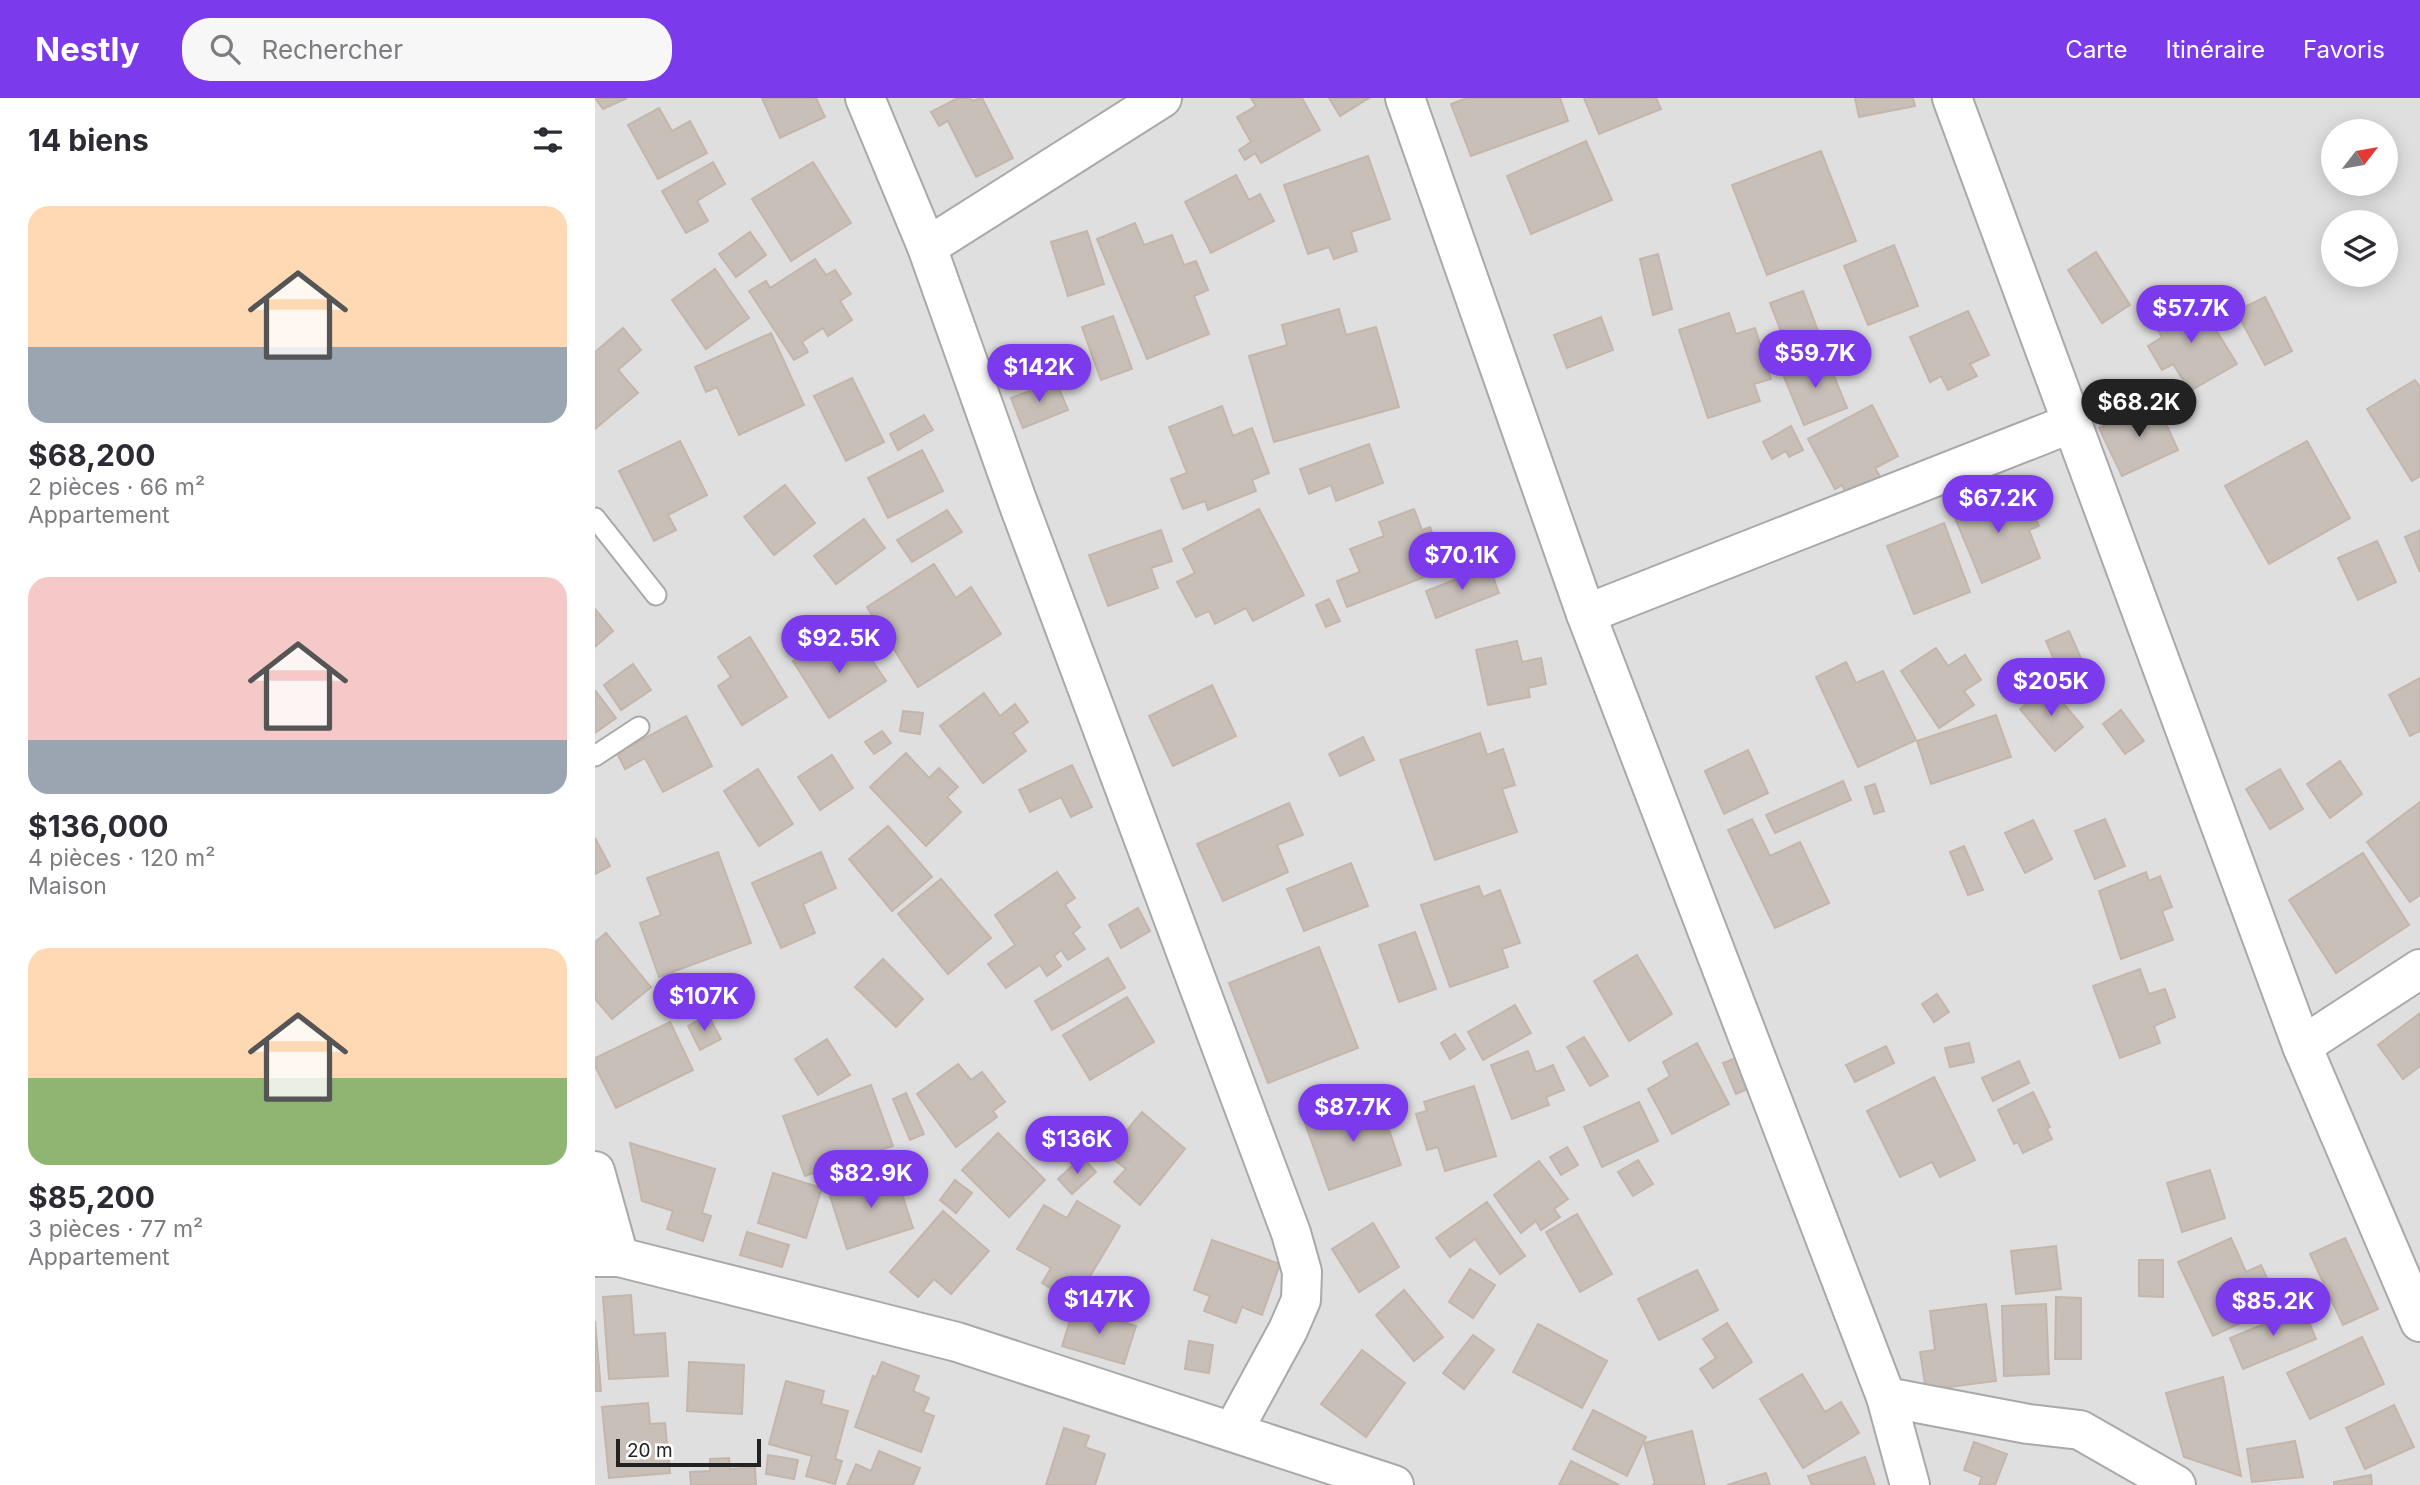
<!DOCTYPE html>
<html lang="fr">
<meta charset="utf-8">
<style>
body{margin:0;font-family:Inter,sans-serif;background:#f7f7f7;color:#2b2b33;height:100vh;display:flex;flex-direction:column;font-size:26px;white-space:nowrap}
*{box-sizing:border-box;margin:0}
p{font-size:23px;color:#7c7c81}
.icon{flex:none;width:38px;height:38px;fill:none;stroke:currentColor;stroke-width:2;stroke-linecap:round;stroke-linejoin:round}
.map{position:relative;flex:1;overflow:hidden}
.side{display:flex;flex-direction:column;background:#fff;width:595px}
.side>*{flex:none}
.needle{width:46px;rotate:59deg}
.buttons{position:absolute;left:1726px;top:21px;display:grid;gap:14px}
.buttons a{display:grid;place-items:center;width:77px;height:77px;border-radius:50%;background:#fff;box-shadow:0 4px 18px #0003;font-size:35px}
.scale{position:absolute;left:21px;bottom:18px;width:145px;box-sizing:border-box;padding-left:7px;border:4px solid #222;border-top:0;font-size:19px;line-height:24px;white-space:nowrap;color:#222;-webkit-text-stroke:5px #fff;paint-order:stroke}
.price{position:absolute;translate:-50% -60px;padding:0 16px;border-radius:24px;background:#7c3aed;color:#fff;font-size:23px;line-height:46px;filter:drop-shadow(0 2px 4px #0008)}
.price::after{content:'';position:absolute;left:50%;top:42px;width:21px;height:16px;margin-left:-10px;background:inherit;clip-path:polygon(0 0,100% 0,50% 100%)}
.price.on{background:#222;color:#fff}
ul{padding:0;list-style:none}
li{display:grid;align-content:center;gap:14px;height:371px;padding:0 28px}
li span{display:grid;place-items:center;height:217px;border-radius:21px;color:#555}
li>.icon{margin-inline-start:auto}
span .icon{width:126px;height:126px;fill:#fffc;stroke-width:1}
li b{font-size:30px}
h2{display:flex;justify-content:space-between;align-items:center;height:84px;padding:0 28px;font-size:30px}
header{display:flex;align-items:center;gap:42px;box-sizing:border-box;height:98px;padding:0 35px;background:#7c3aed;color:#fff}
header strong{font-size:33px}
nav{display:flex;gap:38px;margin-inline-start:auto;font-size:24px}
.search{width:490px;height:63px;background:#f7f7f7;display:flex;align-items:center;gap:18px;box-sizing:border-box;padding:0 24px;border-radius:28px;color:#7c7c81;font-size:26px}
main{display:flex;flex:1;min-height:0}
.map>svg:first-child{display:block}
</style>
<header>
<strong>Nestly</strong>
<div class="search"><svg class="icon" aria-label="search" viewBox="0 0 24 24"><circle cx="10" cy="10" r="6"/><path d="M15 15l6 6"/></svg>Rechercher</div>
<nav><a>Carte</a><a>Itinéraire</a><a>Favoris</a></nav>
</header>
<main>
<section class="side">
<h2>14 biens<svg class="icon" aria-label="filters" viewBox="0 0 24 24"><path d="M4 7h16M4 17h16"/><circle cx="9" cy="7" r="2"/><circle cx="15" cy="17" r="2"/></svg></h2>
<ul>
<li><span style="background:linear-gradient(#ffd9b3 65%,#9aa5b1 0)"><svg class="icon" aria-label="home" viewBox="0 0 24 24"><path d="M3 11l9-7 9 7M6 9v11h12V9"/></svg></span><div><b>$68,200</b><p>2 pièces · 66 m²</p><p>Appartement</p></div></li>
<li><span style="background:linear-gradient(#f6c9c9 75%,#9aa5b1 0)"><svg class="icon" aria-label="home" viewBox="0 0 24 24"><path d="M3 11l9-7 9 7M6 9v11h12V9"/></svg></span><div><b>$136,000</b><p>4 pièces · 120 m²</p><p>Maison</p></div></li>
<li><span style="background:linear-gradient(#ffd9b3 60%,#8fb573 0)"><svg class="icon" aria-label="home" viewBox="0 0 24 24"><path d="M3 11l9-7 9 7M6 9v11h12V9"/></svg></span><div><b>$85,200</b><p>3 pièces · 77 m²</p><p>Appartement</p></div></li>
</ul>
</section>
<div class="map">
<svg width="1825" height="1387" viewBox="0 0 1825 1387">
<rect width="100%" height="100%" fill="#f2efe9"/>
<!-- residential -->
<path fill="#e0dfdf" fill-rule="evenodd" d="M0 0H1825V1387H0ZM1738 33H1790V86H1738ZM1738 124H1790V177H1738Z"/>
<!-- building -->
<g fill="#c7bfb8" stroke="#c4b6ab" stroke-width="2">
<path d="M0 0H32L8 11Z"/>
<path d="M167 0H221L230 19 185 40Z"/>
<path d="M363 0H375L377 3 387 0 418 60 381 79 353 23 344 28 336 14Z"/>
<path d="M656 0H707L725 32 666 65 660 55 650 62 644 52 656 44 642 19 661 8Z"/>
<path d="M734 0H774L745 18Z"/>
<path d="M872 0H965L973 23 876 58 856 6Z"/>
<path d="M989 0H1061L1066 11 1004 36Z"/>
<path d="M1260 0H1318L1320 8 1264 19Z"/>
<path d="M64 10 77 33 95 23 112 55 63 81 33 27Z"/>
<path d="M991 43 1017 102 936 136 912 78Z"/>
<path d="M1226 53 1261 143 1172 177 1137 87Z"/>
<path d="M773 58 795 121 756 134 762 153 739 161 734 149 713 156 689 87Z"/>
<path d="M118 64 130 86 102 103 113 123 91 135 67 93Z"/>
<path d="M218 64 256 125 196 163 157 101Z"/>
<path d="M641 77 654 102 665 96 679 123 616 155 590 104Z"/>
<path d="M540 125 549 147 577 137 589 167 601 163 613 192 599 198 614 236 552 261 502 141Z"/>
<path d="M492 133 509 186 473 198 456 144Z"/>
<path d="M155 134 171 157 141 179 124 156Z"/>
<path d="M1299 147 1323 208 1273 227 1249 168Z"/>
<path d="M1501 154 1535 207 1507 225 1473 172Z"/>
<path d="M1063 156 1077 211 1058 217 1045 161Z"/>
<path d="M220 161 231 177 240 172 256 196 245 203 257 222 233 238 228 230 207 244 213 254 199 262 154 193 171 183 175 190Z"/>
<path d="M120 171 154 220 111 251 77 202Z"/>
<path d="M1208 193 1226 241 1194 254 1175 205Z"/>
<path d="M1600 198 1642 266 1595 293 1578 266 1567 272 1553 248 1567 239 1557 223Z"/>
<path d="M1670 199 1697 253 1670 267 1641 213Z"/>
<path d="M744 211 751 237 781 229 804 309 679 344 654 258 692 247 687 227Z"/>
<path d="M1373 213 1394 257 1375 266 1382 278 1353 292 1346 278 1335 284 1315 239Z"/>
<path d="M1134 215 1141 236 1160 230 1176 281 1159 286 1165 303 1113 320 1084 232Z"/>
<path d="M518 218 537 271 506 282 487 229Z"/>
<path d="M1006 219 1018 252 972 270 959 237Z"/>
<path d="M28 230 46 252 23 272 43 295 0 331V254Z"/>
<path d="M176 235 209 307 144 337 122 289 111 294 100 269Z"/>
<path d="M1230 256 1252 310 1209 327 1187 274Z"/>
<path d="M257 280 289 344 251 363 219 298Z"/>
<path d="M1820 282 1825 289V378L1817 383 1772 311Z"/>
<path d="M461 283 473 312 428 330 416 300Z"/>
<path d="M1561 304 1583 352 1527 378 1504 330Z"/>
<path d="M1277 307 1303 358 1280 370 1286 380 1252 397 1247 387 1240 391 1213 341Z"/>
<path d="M627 308 638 338 657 330 674 375 657 382 661 393 613 412 610 403 588 411 576 381 592 375 574 329Z"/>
<path d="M329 317 338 332 303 352 295 336Z"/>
<path d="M1196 328 1208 352 1194 359 1191 353 1177 361 1168 344Z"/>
<path d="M85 343 112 397 73 417 81 432 59 443 24 373Z"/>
<path d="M1712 343 1755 420 1674 466 1630 388Z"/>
<path d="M774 346 788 385 741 403 736 387 714 396 705 371Z"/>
<path d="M327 352 348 393 293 420 273 380Z"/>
<path d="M190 387 220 425 179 457 149 419Z"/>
<path d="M1415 391 1422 407 1433 403 1444 428 1434 432 1445 460 1387 485 1358 415Z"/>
<path d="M664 411 709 497 658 523 651 510 620 526 614 513 601 519 582 484 600 475 588 451Z"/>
<path d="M819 411 827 432 835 429 850 471 752 509 742 483 765 474 755 451 789 438 784 424Z"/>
<path d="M352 412 367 434 317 464 302 442Z"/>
<path d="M269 421 290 450 241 486 219 458Z"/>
<path d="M1349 425 1375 494 1319 516 1292 448Z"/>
<path d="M566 432 577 463 556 470 563 490 513 508 494 457Z"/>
<path d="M1825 432V474L1810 439Z"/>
<path d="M1782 443 1801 484 1763 502 1743 460Z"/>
<path d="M339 466 361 500 376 489 406 536 323 589 272 509Z"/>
<path d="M894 468 904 495 841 520 831 493Z"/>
<path d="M734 501 745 523 731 529 721 507Z"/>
<path d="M0 511 18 533 0 549Z"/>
<path d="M1474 533 1489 567 1466 578 1451 543Z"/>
<path d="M155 539 192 599 147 627 123 588 136 579 123 559Z"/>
<path d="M262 540 291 583 234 620 198 563 230 542 239 555Z"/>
<path d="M922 543 927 564 946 560 951 586 933 590 935 599 893 607 881 552Z"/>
<path d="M1341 550 1353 568 1370 557 1386 582 1369 593 1379 607 1344 630 1306 573Z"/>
<path d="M1251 564 1261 585 1288 573 1321 642 1263 669 1221 579Z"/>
<path d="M38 566 56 592 26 612 9 587Z"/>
<path d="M1825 580V633L1815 638 1794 597Z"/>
<path d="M617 587 641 638 578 668 554 618Z"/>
<path d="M1453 587 1488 629 1460 653 1425 611Z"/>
<path d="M0 592 21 620 0 635Z"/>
<path d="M389 595 405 618 420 606 433 624 418 635 431 653 388 685 345 628Z"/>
<path d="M1526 612 1549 643 1530 656 1508 626Z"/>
<path d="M308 613 328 615 325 636 305 633Z"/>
<path d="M1401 617 1416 659 1336 686 1322 643Z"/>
<path d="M91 618 117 668 68 694 50 660 30 671 22 655Z"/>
<path d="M287 633 296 645 279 656 270 644Z"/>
<path d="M885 635 892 657 908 651 920 687 907 691 922 734 840 762 805 662Z"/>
<path d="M768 639 779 662 745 678 734 656Z"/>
<path d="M1153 652 1173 695 1129 716 1110 673Z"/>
<path d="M311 655 334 680 344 670 363 689 352 699 366 714 331 748 275 689Z"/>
<path d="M237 657 258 690 225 712 203 679Z"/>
<path d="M1745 663 1767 696 1735 720 1712 686Z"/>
<path d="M477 667 497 709 476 719 466 699 435 714 424 692Z"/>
<path d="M163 671 198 726 164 748 129 693Z"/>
<path d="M1685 671 1708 711 1675 731 1651 691Z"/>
<path d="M1248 683 1256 702 1180 735 1171 717Z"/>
<path d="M1280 686 1289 713 1279 716 1270 689Z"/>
<path d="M1825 704V797L1815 804 1772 744Z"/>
<path d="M694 705 708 737 682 747 693 774 628 803 602 746Z"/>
<path d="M1157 721 1175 758 1205 744 1234 805 1180 830 1133 732Z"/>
<path d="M1510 721 1530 768 1500 781 1480 733Z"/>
<path d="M1438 722 1457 761 1430 775 1410 735Z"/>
<path d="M293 728 337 779 297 813 254 761Z"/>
<path d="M0 740 15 768 0 776Z"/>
<path d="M1369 748 1388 792 1373 797 1355 754Z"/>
<path d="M123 754 156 845 64 879 45 825 66 817 52 780Z"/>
<path d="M226 754 241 790 208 806 220 835 186 850 157 785Z"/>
<path d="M1768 755 1814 827 1741 875 1694 802Z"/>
<path d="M756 765 773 808 709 833 692 791Z"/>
<path d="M462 774 480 800 470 807 485 829 478 835 490 851 473 862 466 852 459 858 466 868 452 878 445 867 411 890 393 866 420 847 400 817Z"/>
<path d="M1551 774 1554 783 1565 778 1577 809 1567 813 1578 842 1526 861 1504 793Z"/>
<path d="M346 781 396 840 353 876 303 816Z"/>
<path d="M884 788 888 799 905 792 925 845 907 851 913 869 855 889 826 807Z"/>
<path d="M543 810 555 833 526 850 514 827Z"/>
<path d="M820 834 841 891 804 904 784 847Z"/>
<path d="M11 835 56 889 17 921 0 901V844Z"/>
<path d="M724 849 763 950 673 985 634 885Z"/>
<path d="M1042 857 1077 916 1034 943 999 883Z"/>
<path d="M513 860 530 890 457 932 440 903Z"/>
<path d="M288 861 328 901 301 929 260 889Z"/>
<path d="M1545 871 1554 896 1570 891 1580 919 1559 928 1565 945 1525 960 1498 888Z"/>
<path d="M1342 896 1354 914 1339 924 1327 906Z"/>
<path d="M532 899 559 944 495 982 468 937Z"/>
<path d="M920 907 936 935 888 962 873 934Z"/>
<path d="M1825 915V968L1808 981 1783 947Z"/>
<path d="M113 917 126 941 105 952 93 928Z"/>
<path d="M75 924 98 972 21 1010 0 968V960Z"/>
<path d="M860 936 870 951 855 961 846 945Z"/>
<path d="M989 939 1013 978 995 988 972 949Z"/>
<path d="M232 941 255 977 223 997 200 961Z"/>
<path d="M1102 945 1134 1006 1077 1036 1053 991 1075 978 1068 964Z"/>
<path d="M1374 945 1379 964 1355 969 1350 950Z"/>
<path d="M1291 948 1299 965 1260 984 1251 967Z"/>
<path d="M933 953 941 974 958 967 969 992 951 999 954 1007 917 1021 896 967Z"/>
<path d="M1143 959 1155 990 1141 996 1128 965Z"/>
<path d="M1424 963 1434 985 1398 1003 1387 980Z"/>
<path d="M363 966 376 982 387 974 410 1004 398 1013 402 1019 361 1049 322 996Z"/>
<path d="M1339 979 1380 1062 1345 1079 1337 1064 1305 1079 1272 1013Z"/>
<path d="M276 987 298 1048 210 1078 188 1018Z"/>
<path d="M879 988 901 1058 850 1073 843 1049 832 1052 821 1016 832 1013 829 1004Z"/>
<path d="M1438 994 1455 1029 1452 1031 1457 1041 1428 1055 1423 1044 1419 1046 1403 1012Z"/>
<path d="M311 995 329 1036 315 1042 298 1001Z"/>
<path d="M783 1000 806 1067 734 1092 710 1025Z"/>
<path d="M1044 1004 1063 1043 1007 1069 989 1029Z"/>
<path d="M547 1014 590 1051 545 1107 519 1084 531 1071 512 1056Z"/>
<path d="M403 1035 450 1082 414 1119 367 1072Z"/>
<path d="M35 1045 120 1071 107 1115 116 1118 108 1143 72 1131 78 1113 47 1103Z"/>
<path d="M972 1049 983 1067 966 1077 955 1059Z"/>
<path d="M487 1059 501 1074 477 1096 463 1081Z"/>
<path d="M1043 1062 1058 1086 1038 1098 1023 1074Z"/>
<path d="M944 1063 973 1101 959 1111 965 1119 946 1132 941 1123 926 1135 899 1097Z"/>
<path d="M1615 1072 1630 1120 1587 1134 1572 1085Z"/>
<path d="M300 1074 318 1130 252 1151 234 1095Z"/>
<path d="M178 1075 227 1090 211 1140 163 1125Z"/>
<path d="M360 1082 377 1095 361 1115 345 1102Z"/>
<path d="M482 1103 525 1128 479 1205 447 1185 456 1170 422 1151 449 1107 472 1120Z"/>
<path d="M892 1104 930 1158 905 1176 880 1141 855 1159 841 1140Z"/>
<path d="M348 1113 394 1153 356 1196 339 1181 323 1199 295 1174Z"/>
<path d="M982 1116 1017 1176 985 1194 951 1134Z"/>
<path d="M778 1125 804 1169 764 1194 737 1151Z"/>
<path d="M152 1134 194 1147 187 1169 145 1157Z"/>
<path d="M1636 1140 1651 1174 1666 1167 1683 1204 1668 1211 1669 1214 1618 1238 1583 1164Z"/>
<path d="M1750 1140 1783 1211 1748 1227 1715 1156Z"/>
<path d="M617 1142 685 1166 667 1217 647 1209 641 1225 609 1213 615 1198 599 1192Z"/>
<path d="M1461 1148 1466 1191 1421 1196 1416 1153Z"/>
<path d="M1544 1162H1568V1199L1544 1198Z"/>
<path d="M875 1171 900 1187 878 1220 854 1204Z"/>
<path d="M1102 1172 1123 1212 1064 1242 1043 1201Z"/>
<path d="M809 1192 848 1239 819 1263 781 1217Z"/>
<path d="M36 1197 39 1237 70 1235 73 1278 14 1281 8 1199Z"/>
<path d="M1461 1199 1486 1200V1261H1460Z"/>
<path d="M1391 1206 1401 1283 1331 1292 1325 1254 1340 1252 1335 1213Z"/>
<path d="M1451 1206 1454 1276 1409 1278 1407 1208Z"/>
<path d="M479 1210 541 1228 529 1266 467 1248Z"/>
<path d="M1708 1210 1721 1241 1648 1271 1635 1240Z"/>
<path d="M0 1223 6 1293H0Z"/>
<path d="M1132 1225 1157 1264 1118 1290 1105 1271 1121 1260 1108 1241Z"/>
<path d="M943 1226 1012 1263 987 1310 918 1274Z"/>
<path d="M878 1237 899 1252 869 1291 848 1275Z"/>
<path d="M1767 1239 1789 1286 1715 1321 1692 1275Z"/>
<path d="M594 1243 618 1247 614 1275 590 1271Z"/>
<path d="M767 1252 810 1285 771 1339 726 1306Z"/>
<path d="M94 1264 149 1267 147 1316 92 1313Z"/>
<path d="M287 1264 324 1278 318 1293 334 1300 328 1314 339 1318 326 1354 260 1329 278 1278 281 1279Z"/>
<path d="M1207 1276 1230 1314 1246 1304 1264 1335 1208 1370 1165 1301Z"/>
<path d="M1628 1279 1646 1378 1589 1359 1571 1295Z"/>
<path d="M191 1283 229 1293 226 1306 253 1313 240 1361 247 1363 240 1386 211 1378 217 1358 174 1346Z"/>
<path d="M53 1305 55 1326 70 1325 75 1375 14 1380 7 1309Z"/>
<path d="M1799 1307 1819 1349 1770 1371 1751 1330Z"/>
<path d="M998 1312 1051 1339 1032 1378 978 1351Z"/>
<path d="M469 1330 494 1338 490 1349 510 1356 500 1387H451Z"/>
<path d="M1097 1333 1110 1387H1057L1060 1386 1049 1345Z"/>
<path d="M1700 1343 1708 1379 1657 1384 1652 1351Z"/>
<path d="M1379 1344 1412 1356 1400 1387H1384L1387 1379 1369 1372Z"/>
<path d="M284 1353 325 1370 318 1387H252L261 1366 276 1373Z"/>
<path d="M173 1357 203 1362 199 1381 171 1376Z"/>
<path d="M1270 1359 1280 1387H1217L1213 1378Z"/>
<path d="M134 1360 135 1371 160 1369 161 1387H96L95 1374 115 1373V1361Z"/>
<path d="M976 1363 1024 1387H964Z"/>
<path d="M1171 1375 1175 1387H1132Z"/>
<path d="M1776 1377 1777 1387H1739V1384Z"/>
</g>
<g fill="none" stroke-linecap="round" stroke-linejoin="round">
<defs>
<g id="service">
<path d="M0 420 61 497"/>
<path d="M0 658 44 629"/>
</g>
<g id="minor">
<path d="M270 0 332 149 422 402 696 1135 707 1174 706 1202 693 1232 638 1333"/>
<path d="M810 0 991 516 1291 1299 1315 1387"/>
<path d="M1357 0 1707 948 1825 1224"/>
<path d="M332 149 567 0"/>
<path d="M991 516 1477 325"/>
<path d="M1707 948 1825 871"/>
<path d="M0 1073 24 1159"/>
<path d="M0 1159H24L362 1244 799 1387"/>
<path d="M1291 1299 1433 1326 1485 1332 1581 1387"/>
</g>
</defs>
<!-- service casing -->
<use href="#service" stroke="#a9a9a9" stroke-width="23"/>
<!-- minor casing -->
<use href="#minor" stroke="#a9a9a9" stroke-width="42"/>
<!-- service -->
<use href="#service" stroke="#fff" stroke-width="19"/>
<!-- minor -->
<use href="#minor" stroke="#fff" stroke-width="38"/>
</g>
</svg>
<div class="buttons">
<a><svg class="needle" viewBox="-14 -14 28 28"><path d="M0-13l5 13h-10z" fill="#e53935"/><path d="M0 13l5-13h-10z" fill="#7c7c81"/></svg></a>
<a><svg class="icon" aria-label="layers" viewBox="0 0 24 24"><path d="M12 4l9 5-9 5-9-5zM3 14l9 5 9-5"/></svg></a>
</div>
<div class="scale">20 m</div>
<b class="price" style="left:1596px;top:247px">$57.7K</b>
<b class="price" style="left:1220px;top:292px">$59.7K</b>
<b class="price" style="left:444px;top:306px">$142K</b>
<b class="price on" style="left:1544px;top:341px">$68.2K</b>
<b class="price" style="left:1403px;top:437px">$67.2K</b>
<b class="price" style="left:867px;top:494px">$70.1K</b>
<b class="price" style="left:244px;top:577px">$92.5K</b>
<b class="price" style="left:1456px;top:620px">$205K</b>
<b class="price" style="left:109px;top:935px">$107K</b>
<b class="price" style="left:758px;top:1046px">$87.7K</b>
<b class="price" style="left:482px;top:1078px">$136K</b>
<b class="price" style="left:276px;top:1112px">$82.9K</b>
<b class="price" style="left:504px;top:1238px">$147K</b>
<b class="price" style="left:1678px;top:1240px">$85.2K</b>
</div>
</main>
